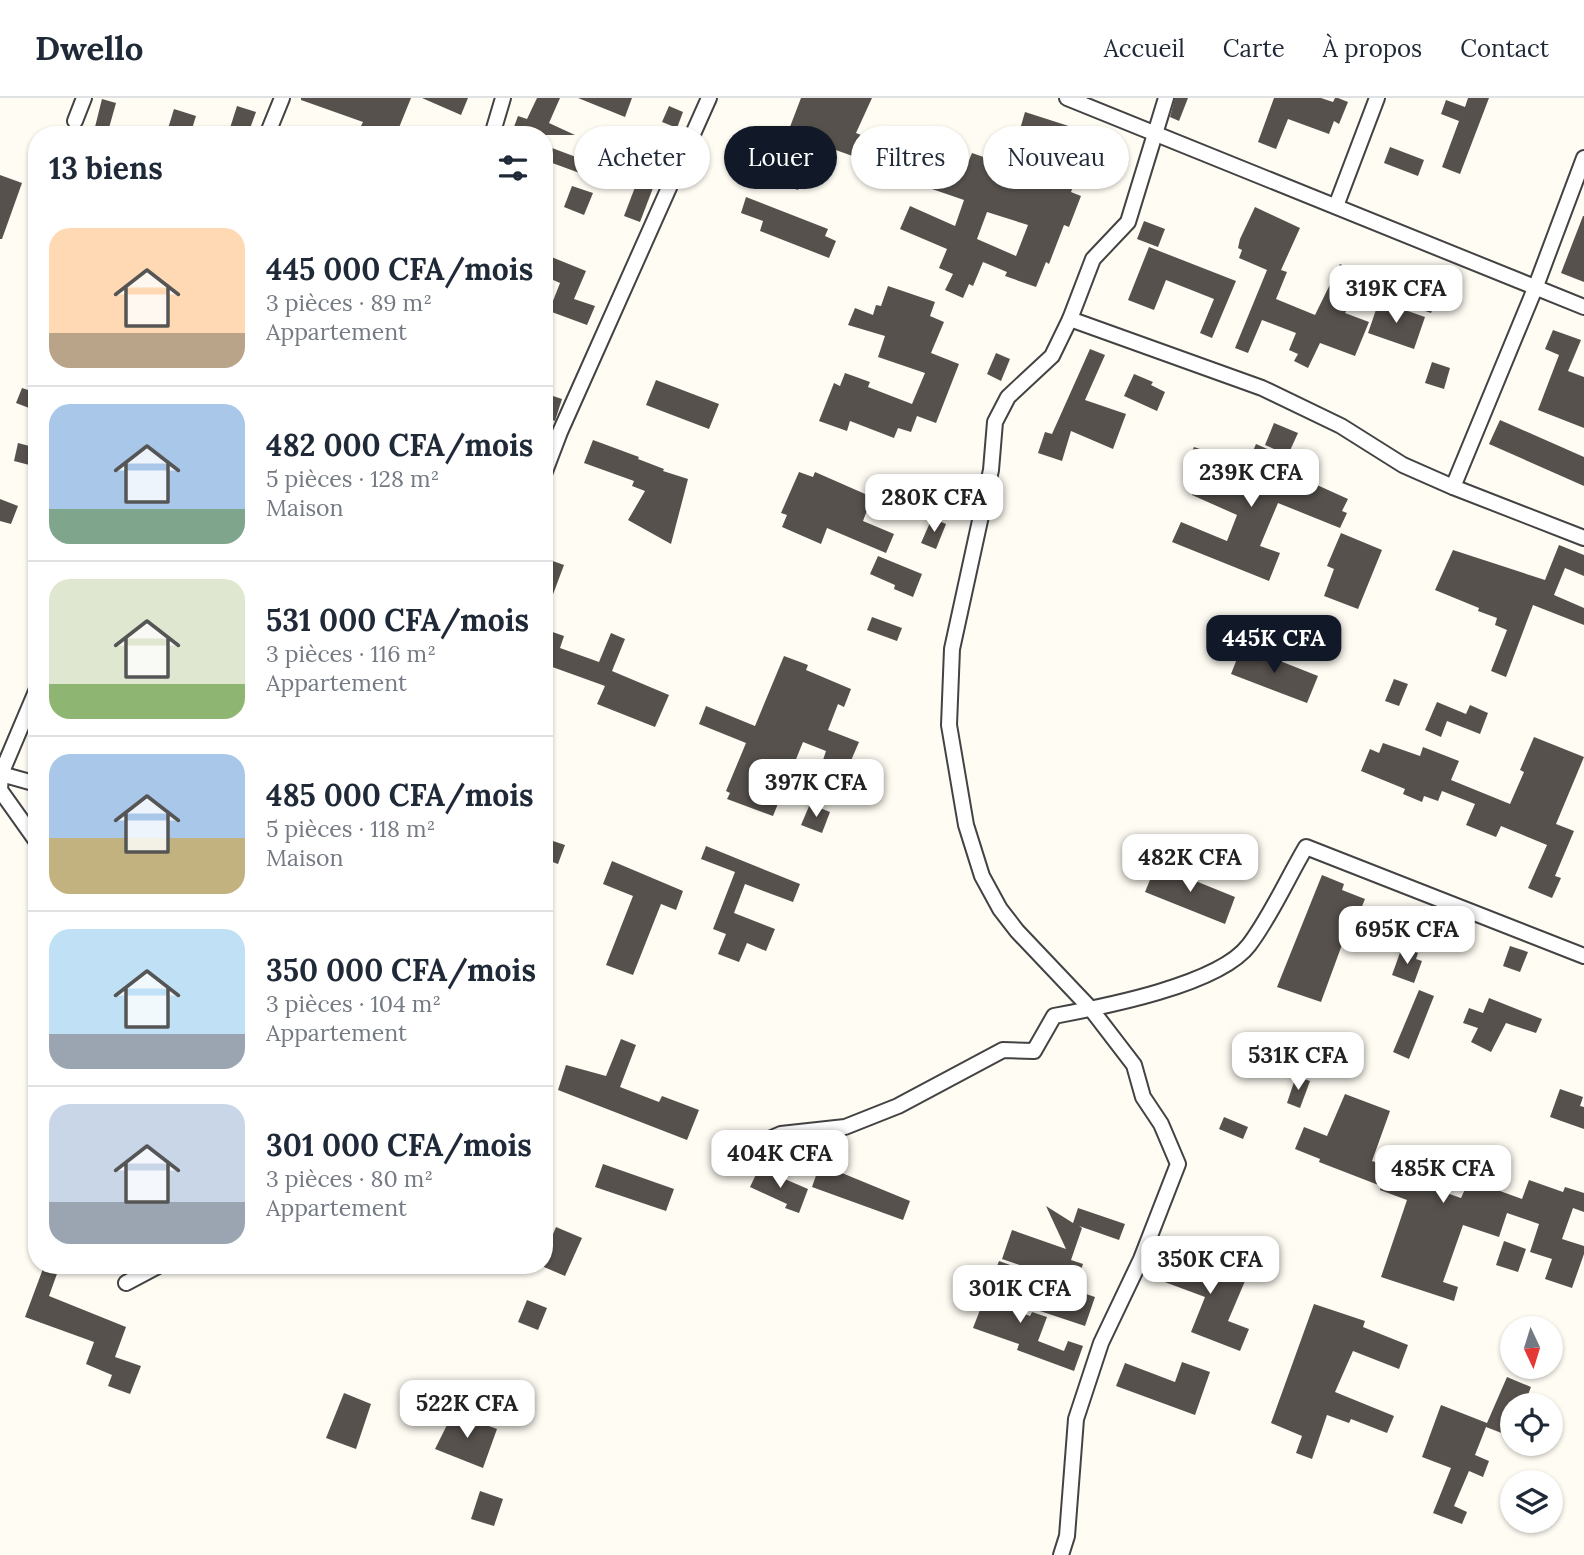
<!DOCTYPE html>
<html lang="fr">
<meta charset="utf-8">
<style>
body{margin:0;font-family:Lora,serif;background:#f6f6f7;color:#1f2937;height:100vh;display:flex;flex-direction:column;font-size:26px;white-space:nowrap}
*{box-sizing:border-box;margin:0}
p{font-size:23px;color:#747a83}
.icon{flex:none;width:38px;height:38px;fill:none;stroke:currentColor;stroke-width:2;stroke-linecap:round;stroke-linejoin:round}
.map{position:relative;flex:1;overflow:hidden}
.side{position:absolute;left:28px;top:28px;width:525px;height:1148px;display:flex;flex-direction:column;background:#fff;border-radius:28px;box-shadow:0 2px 5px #0004}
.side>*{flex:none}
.guide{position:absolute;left:574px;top:28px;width:665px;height:63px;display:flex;gap:14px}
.needle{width:46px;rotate:176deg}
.tools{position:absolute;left:1500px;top:1218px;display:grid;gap:14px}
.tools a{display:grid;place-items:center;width:63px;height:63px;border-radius:50%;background:#fff;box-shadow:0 2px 5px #0004;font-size:35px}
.price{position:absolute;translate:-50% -60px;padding:0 16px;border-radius:14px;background:#fff;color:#222;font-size:23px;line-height:46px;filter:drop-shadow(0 2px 4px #0008)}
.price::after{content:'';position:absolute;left:50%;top:42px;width:21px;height:16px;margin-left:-10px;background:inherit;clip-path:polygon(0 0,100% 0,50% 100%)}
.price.active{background:#111827;color:#fff}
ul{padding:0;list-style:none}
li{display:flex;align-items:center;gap:21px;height:175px;padding:0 21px}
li+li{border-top:2px solid #e0e1e3}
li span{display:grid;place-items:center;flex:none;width:196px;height:140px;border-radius:21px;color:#555}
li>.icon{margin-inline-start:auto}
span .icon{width:84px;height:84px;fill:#fffc;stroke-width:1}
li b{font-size:30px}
h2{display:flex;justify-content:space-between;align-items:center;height:84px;padding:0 21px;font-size:30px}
.chip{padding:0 24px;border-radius:32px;background:#fff;box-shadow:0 2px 5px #0004;font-size:24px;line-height:63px}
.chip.active{background:#111827;color:#fff}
header{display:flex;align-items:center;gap:42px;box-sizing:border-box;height:98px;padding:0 35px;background:#fff;border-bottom:2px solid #e0e1e3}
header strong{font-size:33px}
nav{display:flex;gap:38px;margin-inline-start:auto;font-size:24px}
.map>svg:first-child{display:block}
</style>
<header>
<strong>Dwello</strong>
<nav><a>Accueil</a><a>Carte</a><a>À propos</a><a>Contact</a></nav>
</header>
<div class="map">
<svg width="1584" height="1457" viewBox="0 0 1584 1457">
<rect width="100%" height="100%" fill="#fefcf3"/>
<!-- building -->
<g fill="#57514d" fill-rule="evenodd">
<path d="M301 0H411L396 37H385L361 28 363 24 301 2Z"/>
<path d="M422 0H468L461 17Z"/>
<path d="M537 0H560L549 25 575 37H511L518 18 527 21Z"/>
<path d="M578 0H632L625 19Z"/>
<path d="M801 0H872L856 35 869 40 861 61 816 45 798 92 778 85 796 38 788 34Z"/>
<path d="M1175 0H1188L1179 23 1170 19Z"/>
<path d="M1274 0H1321L1333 4 1335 0H1338L1348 4 1339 26 1334 23 1329 36 1288 21 1276 51 1258 44Z"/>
<path d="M1468 0H1489L1460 76 1442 69 1459 23 1441 16 1446 2 1465 9Z"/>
<path d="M102 1 116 5 107 37H93Z"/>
<path d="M237 8 256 14 248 36 230 30Z"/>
<path d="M669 8 683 14 677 30 662 24Z"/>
<path d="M174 11 196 18 190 37H166Z"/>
<path d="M1025 14 1078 31 1076 37 1096 45 1091 58 1102 62 1097 74 1081 68 1071 94 1081 98 1069 129 1064 127 1049 166 1046 164 1036 189 1005 178 1007 174 983 164 973 188 969 186 963 200 945 192 953 176 939 170 947 151 900 131 910 108 955 128 964 102 932 91 933 89 923 85 930 65 963 77 972 55 1035 77 1045 52 1021 46 1023 39 1018 38ZM987 114 1028 127 1016 158 977 141Z"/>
<path d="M593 42 614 50 605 71 590 65 585 77 544 62V47L584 62Z"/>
<path d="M1390 49 1424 62 1418 78 1384 65Z"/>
<path d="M0 77 22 85 2 141H0Z"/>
<path d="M637 84 653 90 640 124 624 118Z"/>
<path d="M572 88 593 95 584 117 564 109Z"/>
<path d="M746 99 828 131 825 138 836 143 829 160 760 133 763 123 741 115Z"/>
<path d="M1255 109 1300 130 1281 172 1287 174 1276 201 1315 217 1340 166 1364 178 1345 215 1369 224 1355 258 1320 245 1308 270 1294 263 1298 256 1289 252 1296 235 1262 222 1248 255 1235 250 1267 172 1239 160 1242 152 1238 150 1240 141Z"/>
<path d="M1583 118H1584V184L1561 175Z"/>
<path d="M1144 123 1165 131 1158 149 1137 141Z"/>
<path d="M1149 149 1236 183 1212 240 1200 235 1214 201 1166 182 1154 212 1128 202Z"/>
<path d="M544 156 586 173 574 201 595 208 587 227 549 213 560 185 544 178Z"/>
<path d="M1427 179 1442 183 1431 215 1416 210Z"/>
<path d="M888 188 935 204 930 218 944 224 931 255 959 266 936 325 917 318 911 334 898 330 894 340 850 323 847 333 819 323 834 285 840 288 845 275 870 284 868 289 912 306 925 275 878 259 885 238 848 227 855 210 873 217 876 207 881 208Z"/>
<path d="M1379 203 1425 219 1414 251 1368 235Z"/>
<path d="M1553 232 1581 242 1568 273 1584 279V330L1538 312 1559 257 1545 251Z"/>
<path d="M1090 251 1105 257 1085 302 1126 316 1113 351 1071 333 1062 363 1038 355 1045 334 1052 336Z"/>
<path d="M996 255 1010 261 1001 283 987 276Z"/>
<path d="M1432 264 1450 270 1444 291 1425 285Z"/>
<path d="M1134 276 1153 284 1151 287 1165 294 1157 313 1124 298Z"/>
<path d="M656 282 719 306 709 331 646 307Z"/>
<path d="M22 290 37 295V313L16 305Z"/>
<path d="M544 295 562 301 555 323 544 319Z"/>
<path d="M1500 322 1584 359V388L1489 346Z"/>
<path d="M1274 325 1298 335 1288 357 1265 347Z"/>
<path d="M593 342 639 359 638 361 664 371 663 373 688 381 671 446 628 422 645 393 632 388 634 383 584 365Z"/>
<path d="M18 345 37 350V369L14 363Z"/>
<path d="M1256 346 1272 353 1262 378 1300 394 1306 382 1348 401 1342 413 1347 415 1340 430 1278 405 1260 448 1280 455 1269 483 1172 444 1181 424 1227 443 1237 417 1192 397 1203 372 1187 365 1194 349 1247 367Z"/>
<path d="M799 374 813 379 815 374 872 399 863 423 894 436 886 455 827 430 821 446 782 429 787 417 781 415Z"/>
<path d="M0 401 18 408 11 426 0 423Z"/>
<path d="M932 420 946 426 936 451 921 445Z"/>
<path d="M1341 435 1382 452 1358 511 1324 498 1334 471 1327 468Z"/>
<path d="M1559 447 1584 457V478L1565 470 1554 497 1584 510V527L1533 507 1506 579 1491 573 1507 532 1495 527 1497 520 1478 513 1479 510 1435 492 1453 452 1545 482Z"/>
<path d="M878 458 922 476 913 499 894 491 895 487 870 476Z"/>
<path d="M550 462 564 467 546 515 544 479Z"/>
<path d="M872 519 902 530 897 543 867 532Z"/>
<path d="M544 531 564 538 560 550 599 564 611 535 625 541 612 573 669 597 655 629 597 606 605 588 544 566Z"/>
<path d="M1242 548 1318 578 1307 605 1231 576Z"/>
<path d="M784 558 808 567 806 572 851 591 844 609 838 606 828 632 859 644 847 672 823 662 826 653 803 644 773 718 727 701 730 695 726 693 746 645 699 626 706 608 755 628Z"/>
<path d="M1394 581 1408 586 1399 608 1385 603Z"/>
<path d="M1437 604 1466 616 1470 607 1488 615 1480 636 1447 623 1441 639 1425 632Z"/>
<path d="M1534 639 1584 659 1556 726 1574 733 1555 778 1561 780 1552 800 1528 790 1547 747 1501 728 1496 739 1466 727 1475 706 1442 693 1438 703 1424 698 1422 704 1403 696 1405 691 1361 673 1370 651 1379 655 1383 645 1420 658 1423 649 1459 663 1451 682 1510 706 1524 674 1520 672Z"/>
<path d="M810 706 830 714 822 735 801 727Z"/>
<path d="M544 740 565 747 558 766 544 761Z"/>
<path d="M706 748 800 786 793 804 745 786 734 815 775 831 766 853 747 845 739 864 718 856 726 836 713 831 735 774 701 761Z"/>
<path d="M612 763 683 793 676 812 661 806 633 877 606 867 633 798 603 786Z"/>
<path d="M1156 767 1235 799 1225 826 1145 794Z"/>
<path d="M1322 777 1344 786 1342 792 1365 801 1347 845 1343 844 1321 904 1277 889Z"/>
<path d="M1510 848 1528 854 1520 874 1503 868Z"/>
<path d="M1402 849 1418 855 1416 861 1422 863 1414 885 1392 877Z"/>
<path d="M1419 892 1434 898 1409 961 1393 954Z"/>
<path d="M1489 900 1542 921 1536 935 1506 925 1491 954 1471 944 1478 930 1463 925 1469 910 1483 915Z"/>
<path d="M621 941 636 947 620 989 659 1004 662 998 699 1012 687 1042 558 992 566 967 606 978Z"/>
<path d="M1296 978 1310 983 1300 1010 1287 1005Z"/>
<path d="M1560 991 1583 999 1580 1008 1584 1009V1031L1550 1019Z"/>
<path d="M1345 996 1390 1013 1372 1063 1417 1078 1415 1084 1461 1100 1478 1063 1495 1069 1489 1089 1522 1101 1529 1082 1563 1094 1565 1089 1584 1095V1114L1573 1110 1562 1141 1584 1148V1156L1572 1190 1545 1181 1552 1161 1530 1154 1539 1126 1507 1115 1499 1139 1463 1127 1443 1184 1458 1189 1454 1203 1381 1179 1407 1102 1380 1092 1381 1088 1319 1064 1320 1061 1295 1051 1304 1029 1327 1038Z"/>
<path d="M1224 1019 1248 1029 1243 1041 1219 1031Z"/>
<path d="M603 1066 674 1091 666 1113 595 1089Z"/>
<path d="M820 1066 910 1103 903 1122 812 1089Z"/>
<path d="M759 1070 808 1091 799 1115 785 1110 787 1106 750 1089Z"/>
<path d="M1046 1108 1073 1125 1078 1110 1125 1126 1119 1142 1079 1128 1082 1130 1071 1162 1083 1166 1074 1192 1095 1199 1085 1228 1037 1212 1049 1177 1002 1161 1012 1132 1066 1151Z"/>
<path d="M556 1129 582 1140 565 1178 544 1169V1157Z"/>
<path d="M1504 1143 1526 1151 1518 1174 1496 1167Z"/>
<path d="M1174 1151 1221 1169 1222 1166 1248 1176 1228 1223 1249 1231 1240 1253 1191 1234 1205 1199 1162 1183Z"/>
<path d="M999 1163 1013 1168 1000 1207 1030 1218 1032 1214 1047 1219 1038 1243 1064 1253 1068 1243 1083 1248 1074 1273 1017 1252 1019 1246 973 1230Z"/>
<path d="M44 1168 58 1173 49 1198 126 1229 115 1259 141 1268 130 1296 108 1288 112 1277 86 1266 94 1244 25 1219Z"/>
<path d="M527 1202 547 1210 538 1232 518 1224Z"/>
<path d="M1314 1206 1365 1223 1363 1229 1408 1247 1399 1271 1353 1253 1335 1294 1394 1318 1387 1335 1351 1321 1349 1325 1327 1317 1312 1361 1296 1355 1302 1338 1271 1325Z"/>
<path d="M1182 1264 1210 1274 1195 1317 1116 1288 1125 1265 1175 1284Z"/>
<path d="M1507 1279 1531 1289 1524 1307H1512V1339L1486 1329 1475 1357 1489 1363 1483 1379 1469 1373 1454 1408 1467 1414 1462 1426 1433 1415 1451 1370 1422 1359 1441 1307 1487 1325Z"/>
<path d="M344 1295 371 1306 356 1351 326 1340Z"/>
<path d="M453 1315 497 1331 483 1370 435 1351Z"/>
<path d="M480 1393 503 1401 494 1428 471 1421Z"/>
</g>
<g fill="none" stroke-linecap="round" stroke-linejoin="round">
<defs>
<g id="street">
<path d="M1067 0 1584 209"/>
<path d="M75 23 84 0"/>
<path d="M267 37 282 0"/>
<path d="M492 37 503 0"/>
<path d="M1336 108 1377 0"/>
<path d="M1070 221 1262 290 1341 328 1403 367 1453 389 1584 440"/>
<path d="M544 376 560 334 709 0"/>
<path d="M1453 389 1536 188 1584 60"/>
<path d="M37 591 1 676 0 692 37 744"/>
<path d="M1 676 37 686"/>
<path d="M736 1063 751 1049 781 1036 845 1029 898 1008 1003 952 1034 953 1054 918C1102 909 1219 887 1249 847 1271 818 1287 781 1306 749L1584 858"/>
<path d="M126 1185 160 1167"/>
<path d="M1061 1457 1067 1438 1076 1321 1101 1245 1141 1161 1178 1066 1161 1026 1143 999 1134 967 1091 911 1017 833 1000 811 982 778 966 727 949 627 952 551 991 372 995 324 1008 299 1052 258 1070 221 1093 161 1128 124 1166 0"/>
</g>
</defs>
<!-- street casing -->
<use href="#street" stroke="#434343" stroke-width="18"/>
<!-- street -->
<use href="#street" stroke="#fff" stroke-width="14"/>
</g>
</svg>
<div class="tools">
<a><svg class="needle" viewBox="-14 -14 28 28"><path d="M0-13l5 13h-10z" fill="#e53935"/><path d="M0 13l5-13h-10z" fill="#747a83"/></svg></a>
<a><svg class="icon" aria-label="locate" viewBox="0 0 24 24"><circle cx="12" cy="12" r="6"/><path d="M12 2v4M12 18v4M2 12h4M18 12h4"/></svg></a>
<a><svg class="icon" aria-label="layers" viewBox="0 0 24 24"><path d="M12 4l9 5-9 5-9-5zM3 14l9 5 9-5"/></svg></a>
</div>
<b class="price" style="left:1396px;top:227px">319K CFA</b>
<b class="price" style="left:1251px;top:411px">239K CFA</b>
<b class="price" style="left:934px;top:436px">280K CFA</b>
<b class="price active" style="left:1274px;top:577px">445K CFA</b>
<b class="price" style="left:816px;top:721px">397K CFA</b>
<b class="price" style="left:1190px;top:796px">482K CFA</b>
<b class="price" style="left:1407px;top:868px">695K CFA</b>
<b class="price" style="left:1298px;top:994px">531K CFA</b>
<b class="price" style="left:780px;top:1092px">404K CFA</b>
<b class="price" style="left:1443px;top:1107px">485K CFA</b>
<b class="price" style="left:1210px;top:1198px">350K CFA</b>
<b class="price" style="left:1020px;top:1227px">301K CFA</b>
<b class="price" style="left:467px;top:1342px">522K CFA</b>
<div class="guide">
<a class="chip">Acheter</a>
<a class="chip active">Louer</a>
<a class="chip">Filtres</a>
<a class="chip">Nouveau</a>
</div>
<section class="side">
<h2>13 biens<svg class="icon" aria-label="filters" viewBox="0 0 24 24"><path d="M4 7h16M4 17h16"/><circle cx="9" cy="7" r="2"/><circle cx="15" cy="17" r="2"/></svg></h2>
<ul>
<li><span style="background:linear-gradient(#ffd9b3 75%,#b9a48a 0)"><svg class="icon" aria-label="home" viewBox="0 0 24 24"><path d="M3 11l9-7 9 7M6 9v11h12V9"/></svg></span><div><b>445 000 CFA/mois</b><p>3 pièces · 89 m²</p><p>Appartement</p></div></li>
<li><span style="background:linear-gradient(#a9c7e8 75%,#7fa58c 0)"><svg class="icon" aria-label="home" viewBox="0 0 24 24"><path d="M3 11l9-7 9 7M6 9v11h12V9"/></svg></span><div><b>482 000 CFA/mois</b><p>5 pièces · 128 m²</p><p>Maison</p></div></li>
<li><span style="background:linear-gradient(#dfe7d0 75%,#8fb573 0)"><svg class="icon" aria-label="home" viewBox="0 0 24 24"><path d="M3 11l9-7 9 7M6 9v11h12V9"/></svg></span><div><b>531 000 CFA/mois</b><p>3 pièces · 116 m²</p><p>Appartement</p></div></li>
<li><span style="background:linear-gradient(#a9c7e8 60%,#c2b280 0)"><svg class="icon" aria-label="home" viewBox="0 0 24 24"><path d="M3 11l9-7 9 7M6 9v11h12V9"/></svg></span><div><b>485 000 CFA/mois</b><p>5 pièces · 118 m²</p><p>Maison</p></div></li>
<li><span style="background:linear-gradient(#bfe0f5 75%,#9aa5b1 0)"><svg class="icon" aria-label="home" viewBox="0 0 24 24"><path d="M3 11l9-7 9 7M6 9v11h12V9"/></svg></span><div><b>350 000 CFA/mois</b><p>3 pièces · 104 m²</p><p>Appartement</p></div></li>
<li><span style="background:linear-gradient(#c9d6e8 70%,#9aa5b1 0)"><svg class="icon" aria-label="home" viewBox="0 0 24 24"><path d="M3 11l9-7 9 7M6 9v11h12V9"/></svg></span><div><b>301 000 CFA/mois</b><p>3 pièces · 80 m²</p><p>Appartement</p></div></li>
</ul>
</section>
</div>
